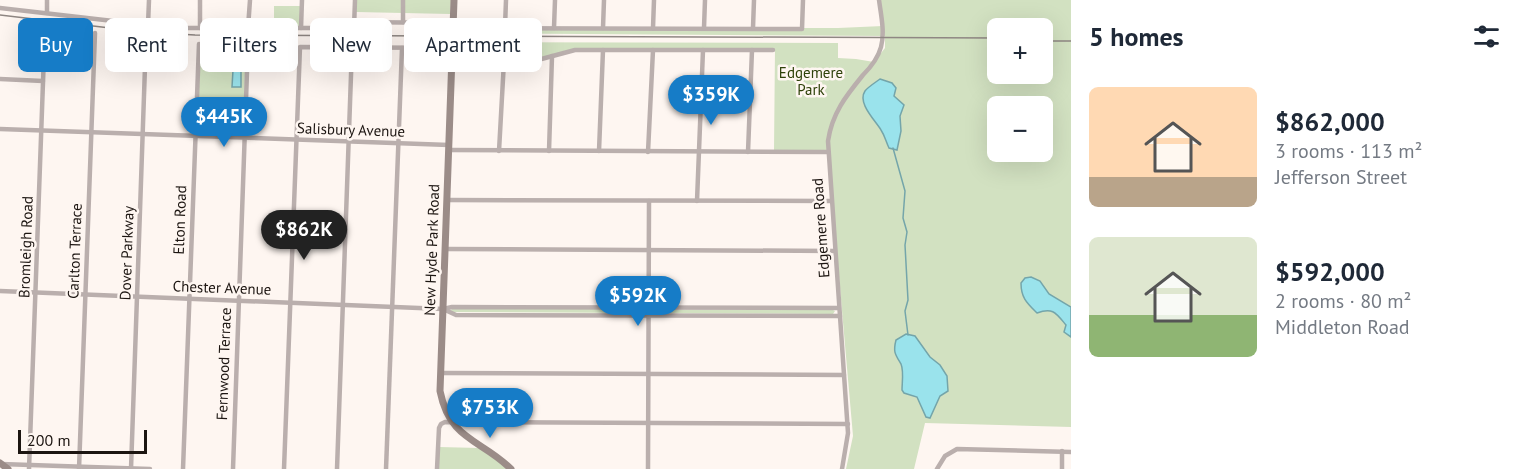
<!DOCTYPE html>
<meta charset="utf-8">
<style>
body{margin:0;font-family:"PT Sans",sans-serif;background:#f6f6f7;color:#1f2937;height:100vh;display:flex;flex-direction:column;font-size:22px;white-space:nowrap}
*{box-sizing:border-box;margin:0}
p{font-size:20px;color:#747a83}
.icon{flex:none;width:33px;height:33px;fill:none;stroke:currentColor;stroke-width:2;stroke-linecap:round;stroke-linejoin:round}
.map{position:relative;flex:1;overflow:hidden}
.details{display:flex;flex-direction:column;background:#fff;width:450px}
.details>*{flex:none}
.banner{position:absolute;left:18px;top:18px;width:570px;height:54px;display:flex;gap:12px}
.controls{position:absolute;left:987px;top:18px;display:grid;gap:12px}
.controls a{display:grid;place-items:center;width:66px;height:66px;border-radius:9px;background:#fff;box-shadow:0 6px 24px #0002;font-size:30px}
.scale{position:absolute;left:18px;bottom:15px;width:129px;box-sizing:border-box;padding-left:6px;border:3px solid #1c1511;border-top:0;font-size:16px;line-height:21px;white-space:nowrap;color:#1c1511;-webkit-text-stroke:4px #fef6f1;paint-order:stroke}
.price{position:absolute;translate:-50% -51px;padding:0 14px;border-radius:21px;background:#167cc7;color:#fff;font-size:20px;line-height:39px;filter:drop-shadow(0 2px 3px #0008)}
.price::after{content:'';position:absolute;left:50%;top:36px;width:18px;height:14px;margin-left:-9px;background:inherit;clip-path:polygon(0 0,100% 0,50% 100%)}
.price.selected{background:#222;color:#fff}
ul{padding:0;list-style:none}
li{display:flex;align-items:center;gap:18px;height:150px;padding:0 18px}
li span{display:grid;place-items:center;flex:none;width:168px;height:120px;border-radius:9px;color:#555}
li>.icon{margin-inline-start:auto}
span .icon{width:72px;height:72px;fill:#fffc;stroke-width:1}
li b{font-size:26px}
h2{display:flex;justify-content:space-between;align-items:center;height:72px;padding:0 18px;font-size:26px}
.tag{padding:0 21px;border-radius:9px;background:#fff;box-shadow:0 6px 24px #0002;font-size:21px;line-height:54px}
.tag.selected{background:#167cc7;color:#fff}
main{display:flex;flex:1;min-height:0}
.map>svg:first-child{display:block}
</style>
<main>
<div class="map">
<svg width="1071" height="469" viewBox="0 0 1071 469">
<rect width="100%" height="100%" fill="#fef6f1"/>
<!-- green -->
<g fill="#d2e1c1" fill-rule="evenodd">
<path d="M356 0H451L450 14 356 12Z"/>
<path d="M880 0H1071V427L925 423 914 469H846L853 436 828 151 774 150 775 49 570 50 536 60 453 61 454 42 838 43V58L856 59 874 62 885 48V36L454 33V28H838L883 26ZM998 28H1042V74H998ZM998 106H1042V152H998Z"/>
<rect x="274" y="6" width="26" height="24"/>
<path d="M200 40 246 42 243 136 197 134Z"/>
<path d="M452 309H642L643 311 641 313 451 312 450 311Z"/>
<path d="M654 310H833L835 311 833 314 653 313 652 312Z"/>
<path d="M439 447 479 448 510 469H439Z"/>
</g>
<!-- water -->
<g fill="#9ae3ec" stroke="#74a5aa" stroke-width="1.5">
<path d="M233 70H241V87H232Z"/>
<path d="M880 79 892 83 896 88 894 96 904 105 900 116 901 131 897 150 889 148C886 142 885 136 881 130 875 120 857 103 865 91 868 87 876 82 880 79Z"/>
<path d="M1031 277 1040 281 1049 294 1071 307V337L1064 332 1066 325C1056 313 1053 307 1037 313 1027 303 1021 298 1021 283L1025 278Z"/>
<path d="M906 334 915 336 930 357 940 365 947 376 948 391 940 396 930 418 926 417 917 397 904 393 902 390C902 383 904 371 901 364 895 354 893 352 896 340Z"/>
</g>
<g fill="none" stroke-linecap="round" stroke-linejoin="round">
<!-- stream -->
<path stroke="#74a5aa" stroke-width="1.5" d="M893 148 905 191 903 218 907 232 905 245 908 300 905 311 908 335"/>
<!-- minor -->
<g stroke="#baafad" stroke-width="4.5">
<path d="M0 8 148 25 187 28H354L355 0"/>
<path d="M47 13V0"/>
<path d="M354 22 453 23"/>
<path d="M403 22V0"/>
<path d="M148 25 149 0"/>
<path d="M505 27 506 0"/>
<path d="M200 28V0"/>
<path d="M248 28 250 0"/>
<path d="M301 28 302 0"/>
<path d="M453 28 802 29 803 0"/>
<path d="M554 28 555 0"/>
<path d="M603 28 604 0"/>
<path d="M653 28 654 0"/>
<path d="M704 28 705 0"/>
<path d="M753 28 754 0"/>
<path d="M452 61H534L575 50H773"/>
<path d="M0 79 43 81"/>
<path d="M0 129 449 145"/>
<path d="M449 150 828 152"/>
<path d="M499 151 504 61"/>
<path d="M549 151 552 56"/>
<path d="M599 151 603 50"/>
<path d="M648 152 653 50"/>
<path d="M748 152 752 50"/>
<path d="M447 200 831 201"/>
<path d="M697 201 703 50"/>
<path d="M446 249 835 251"/>
<path d="M0 291 443 309 452 307 839 308"/>
<path d="M443 309 456 315 840 316"/>
<path d="M441 373 844 375"/>
<path d="M1 464 150 469"/>
<path d="M29 469 45 27"/>
<path d="M79 469 95 33"/>
<path d="M131 469 146 38"/>
<path d="M183 469 199 44"/>
<path d="M233 469 248 43"/>
<path d="M284 469 300 47 453 48"/>
<path d="M337 469 352 47"/>
<path d="M386 469 402 48"/>
<path d="M437 469 439 428 441 424 445 422 848 424"/>
<path d="M648 469 649 201"/>
<path d="M842 469 848 433 828 141C832 113 846 96 863 75 871 67 878 58 881 47 885 32 881 15 879 0"/>
<path d="M937 469 945 456 957 449 1071 452"/>
<path d="M1062 469V451"/>
</g>
<!-- secondary -->
<g stroke="#9b8c88" stroke-width="7">
<path d="M454 0 440 391C450 441 481 439 511 469"/>
<path d="M0 463 8 469"/>
</g>
<!-- rail -->
<g stroke="#8f8783" stroke-width="1.5">
<path d="M0 15 144 32 195 35 998 38"/>
<path d="M1042 41H1071"/>
</g>
</g>
<g text-anchor="middle" stroke-width="5" stroke-linejoin="round" paint-order="stroke">
<!-- park labels -->
<g font-size="15" fill="#2e4109" stroke="#fef6f1">
<text x="811" y="78">Edgemere<tspan x="811" dy="17">Park</tspan></text>
</g>
<!-- street labels -->
<g font-size="15" fill="#1c1511" stroke="#fef6f1">
<text transform="translate(351 130) rotate(2)" y="5">Salisbury Avenue</text>
<text transform="translate(180 220) rotate(-88)" y="5">Elton Road</text>
<text transform="translate(821 228) rotate(-94)" y="5">Edgemere Road</text>
<text transform="translate(26 247) rotate(-88)" y="5">Bromleigh Road</text>
<text transform="translate(432 250) rotate(-88)" y="5">New Hyde Park Road</text>
<text transform="translate(75 251) rotate(-88)" y="5">Carlton Terrace</text>
<text transform="translate(127 253) rotate(-88)" y="5">Dover Parkway</text>
<text transform="translate(222 288) rotate(2)" y="5">Chester Avenue</text>
<text transform="translate(224 364) rotate(-88)" y="5">Fernwood Terrace</text>
</g>
</g>
</svg>
<div class="controls">
<a>+</a>
<a>−</a>
</div>
<div class="scale">200 m</div>
<b class="price" style="left:711px;top:126px">$359K</b>
<b class="price" style="left:224px;top:148px">$445K</b>
<b class="price selected" style="left:304px;top:261px">$862K</b>
<b class="price" style="left:638px;top:327px">$592K</b>
<b class="price" style="left:490px;top:439px">$753K</b>
<div class="banner">
<a class="tag selected">Buy</a>
<a class="tag">Rent</a>
<a class="tag">Filters</a>
<a class="tag">New</a>
<a class="tag">Apartment</a>
</div>
</div>
<section class="details">
<h2>5 homes<svg class="icon" aria-label="filters" viewBox="0 0 24 24"><path d="M4 7h16M4 17h16"/><circle cx="9" cy="7" r="2"/><circle cx="15" cy="17" r="2"/></svg></h2>
<ul>
<li><span style="background:linear-gradient(#ffd9b3 75%,#b9a48a 0)"><svg class="icon" aria-label="home" viewBox="0 0 24 24"><path d="M3 11l9-7 9 7M6 9v11h12V9"/></svg></span><div><b>$862,000</b><p>3 rooms · 113 m²</p><p>Jefferson Street</p></div></li>
<li><span style="background:linear-gradient(#dfe7d0 65%,#8fb573 0)"><svg class="icon" aria-label="home" viewBox="0 0 24 24"><path d="M3 11l9-7 9 7M6 9v11h12V9"/></svg></span><div><b>$592,000</b><p>2 rooms · 80 m²</p><p>Middleton Road</p></div></li>
</ul>
</section>
</main>
